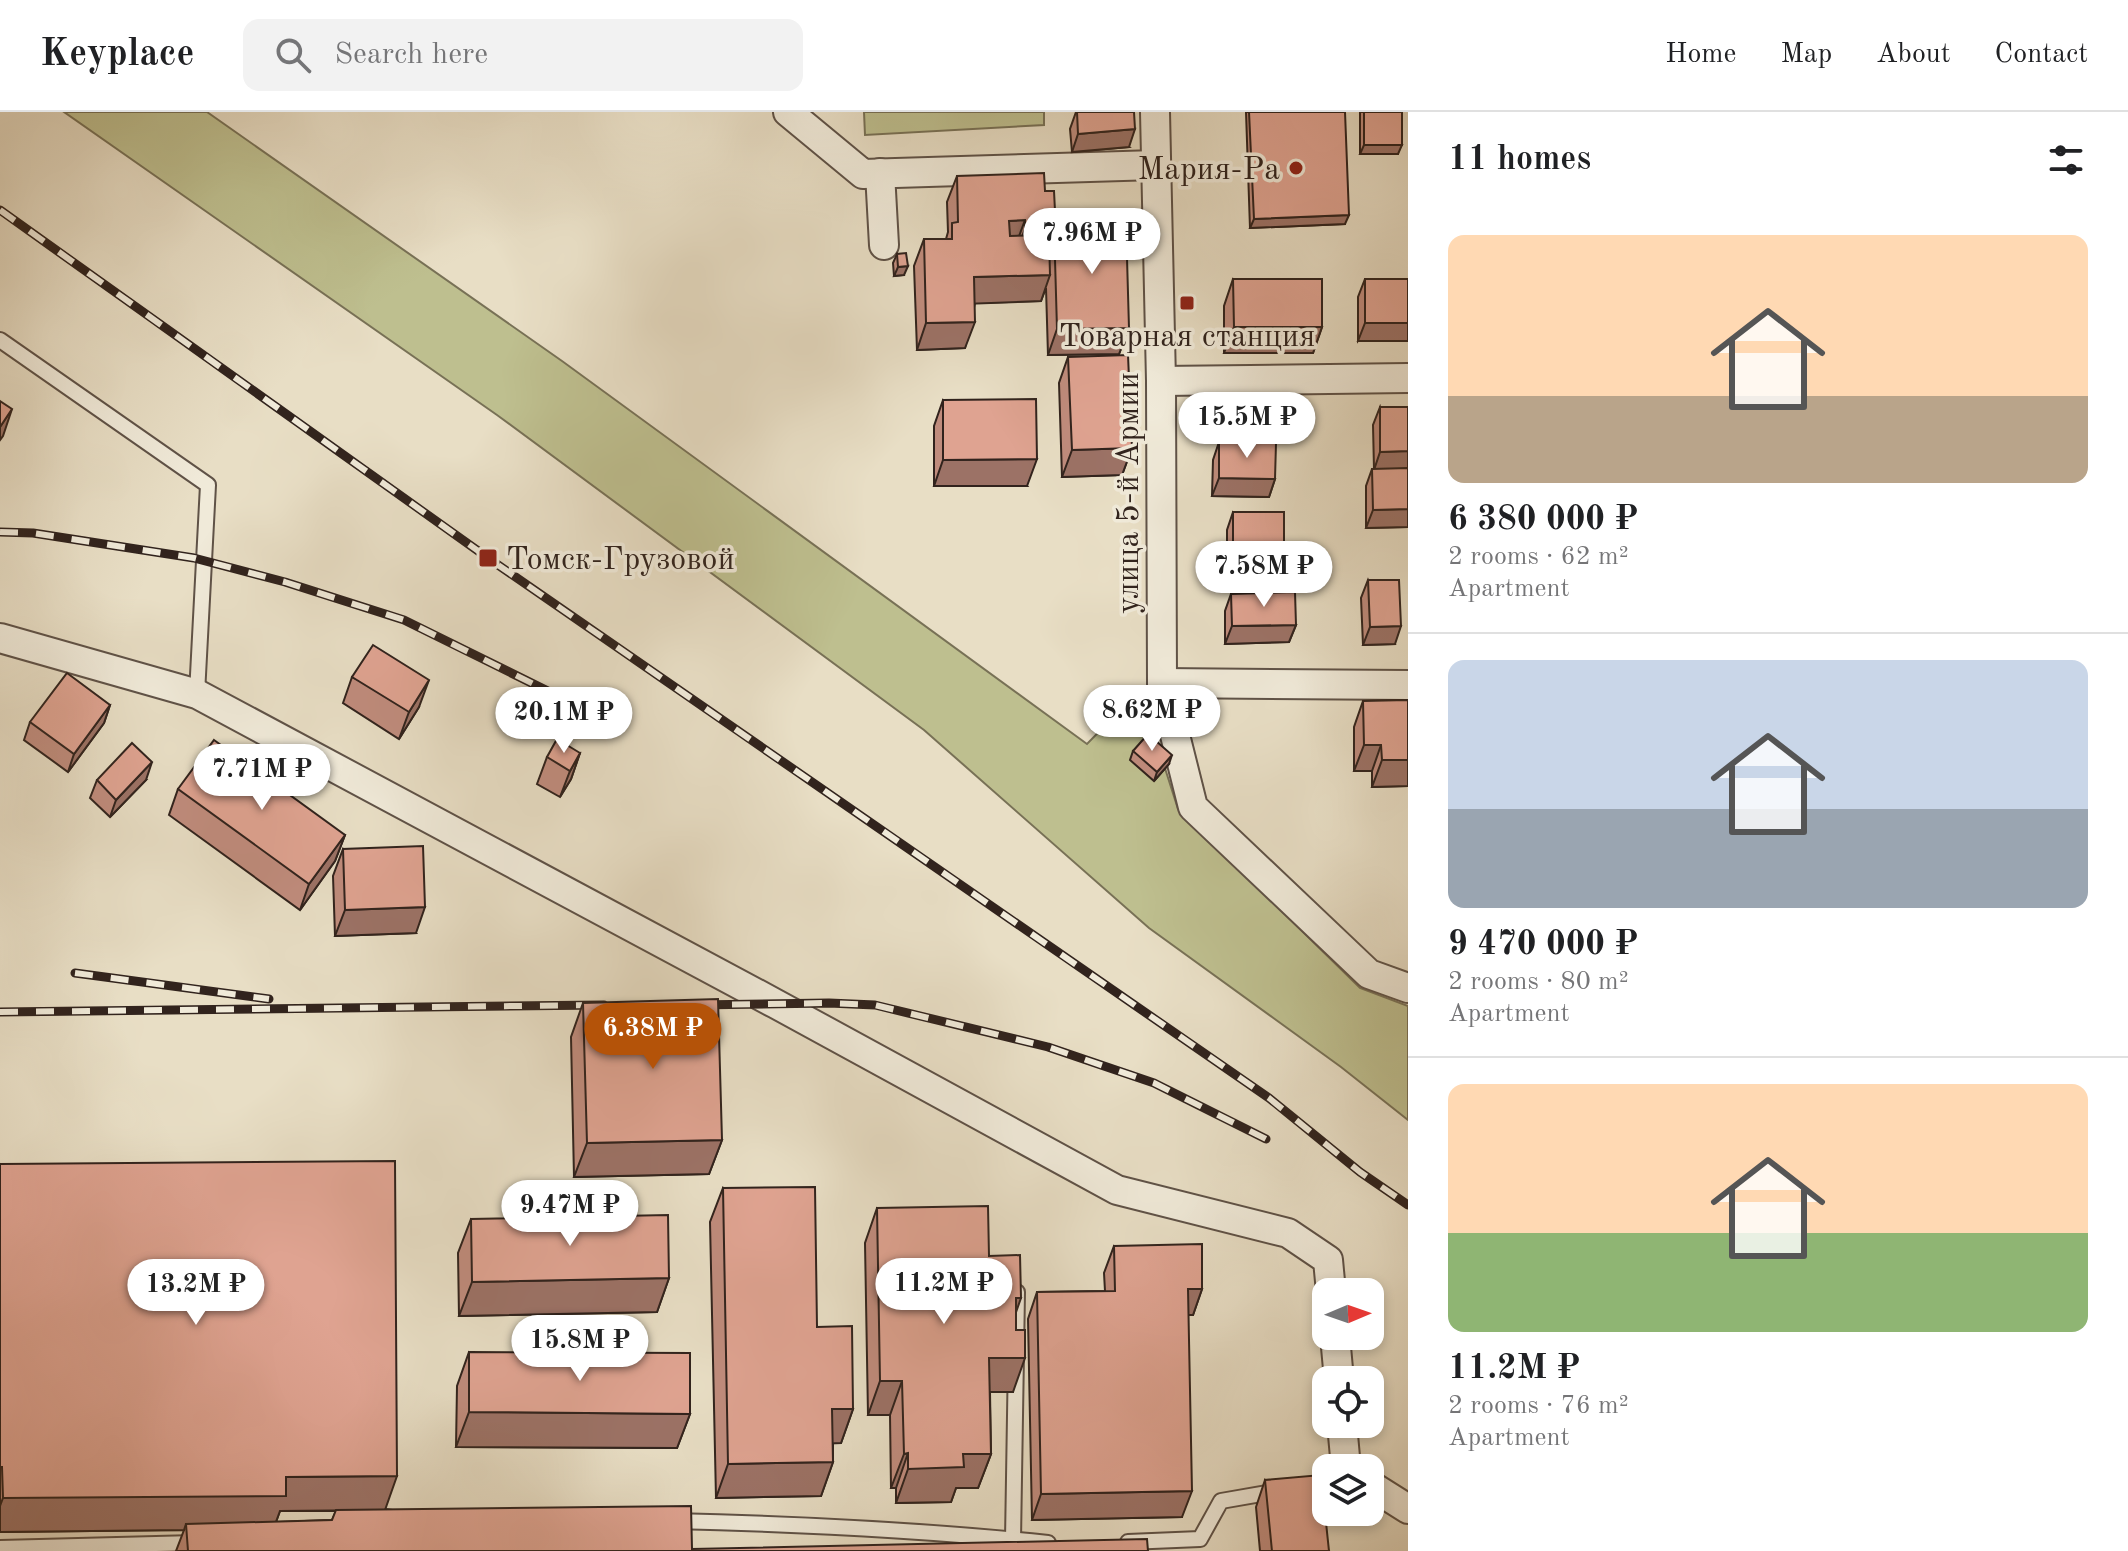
<!DOCTYPE html>
<meta charset="utf-8">
<style>
body{margin:0;font-family:"Old Standard TT",serif;background:#f2f2f2;color:#202124;height:100vh;display:flex;flex-direction:column;font-size:30px;white-space:nowrap}
*{box-sizing:border-box;margin:0}
p{font-size:26px;color:#757577}
.icon{flex:none;width:44px;height:44px;fill:none;stroke:currentColor;stroke-width:2;stroke-linecap:round;stroke-linejoin:round}
.map{position:relative;flex:1;overflow:hidden}
.drawer{display:flex;flex-direction:column;background:#fff;width:720px}
.drawer>*{flex:none}
.needle{width:52px;rotate:88deg}
.tools{position:absolute;left:1312px;top:1166px;display:grid;gap:16px}
.tools a{display:grid;place-items:center;width:72px;height:72px;border-radius:16px;background:#fff;box-shadow:0 4px 12px #0003;font-size:40px}
.price{position:absolute;translate:-50% -68px;padding:0 18px;border-radius:28px;background:#fff;color:#222;font-size:26px;line-height:52px;filter:drop-shadow(0 2px 4px #0008)}
.price::after{content:'';position:absolute;left:50%;top:48px;width:24px;height:18px;margin-left:-12px;background:inherit;clip-path:polygon(0 0,100% 0,50% 100%)}
.price.selected{background:#b45309;color:#fff}
ul{padding:0;list-style:none}
li{display:grid;align-content:center;gap:16px;height:424px;padding:0 40px}
li+li{border-top:2px solid #e0e0e0}
li span{display:grid;place-items:center;height:248px;border-radius:16px;color:#555}
li>.icon{margin-inline-start:auto}
span .icon{width:144px;height:144px;fill:#fffc;stroke-width:1}
li b{font-size:34px}
h2{display:flex;justify-content:space-between;align-items:center;height:96px;padding:0 40px;font-size:34px}
header{display:flex;align-items:center;gap:48px;box-sizing:border-box;height:112px;padding:0 40px;background:#fff;border-bottom:2px solid #e0e0e0}
header strong{font-size:38px}
nav{display:flex;gap:44px;margin-inline-start:auto;font-size:28px}
.search{width:560px;height:72px;background:#f2f2f2;display:flex;align-items:center;gap:20px;box-sizing:border-box;padding:0 28px;border-radius:16px;color:#757577;font-size:30px}
main{display:flex;flex:1;min-height:0}
.map>svg:first-child{display:block}
</style>
<header>
<strong>Keyplace</strong>
<div class="search"><svg class="icon" aria-label="search" viewBox="0 0 24 24"><circle cx="10" cy="10" r="6"/><path d="M15 15l6 6"/></svg>Search here</div>
<nav><a>Home</a><a>Map</a><a>About</a><a>Contact</a></nav>
</header>
<main>
<div class="map">
<svg width="1408" height="1439" viewBox="0 0 1408 1439">
<rect width="100%" height="100%" fill="#e8dec5"/>
<filter id="stains"><feTurbulence type="fractalNoise" baseFrequency=".0025" numOctaves="4"/><feColorMatrix values="0 0 0 0 .2 0 0 0 0 .09 0 0 0 0 .02 0 0 0 .5 -.17"/></filter>
<radialGradient id="worn" r=".72"><stop offset=".6" stop-color="#630" stop-opacity="0"/><stop offset="1" stop-color="#630" stop-opacity=".3"/></radialGradient>
<!-- green -->
<g fill="#bebf8f" stroke="#787156" stroke-width="2">
<path d="M64 0H207L562 249 1087 632 1140 578 1178 697 1360 876 1408 894V1008L1341 955 1149 816 924 618 497 303Z"/>
<path d="M864 0H1044V13L865 23Z"/>
</g>
<g fill="none" stroke-linecap="round" stroke-linejoin="round">
<defs>
<g id="lane">
<path d="M0 228 208 373 197 582"/>
<path d="M673 1409C798 1412 923 1418 1048 1431"/>
<path d="M1013 1428 1017 1180"/>
<path d="M1128 1430 1200 1427 1221 1389 1279 1379"/>
<path d="M0 1436 195 1431"/>
</g>
<g id="street">
<path d="M788 0 863 62 1156 53"/>
<path d="M1155 0 1161 269 1162 571 1193 695 1369 862 1408 876"/>
<path d="M880 61 884 133"/>
<path d="M1161 269 1408 266"/>
<path d="M0 526 197 582 776 892 1117 1078 1288 1121 1328 1148 1331 1180"/>
<path d="M1162 571 1408 573"/>
<path d="M1335 1224 1339 1268"/>
<path d="M1342 1312 1346 1356"/>
<path d="M1370 1373 1408 1397"/>
</g>
</defs>
<!-- lane casing -->
<use href="#lane" stroke="#5f5247" stroke-width="18"/>
<!-- street casing -->
<use href="#street" stroke="#5f5247" stroke-width="32"/>
<!-- lane -->
<use href="#lane" stroke="#f0ead9" stroke-width="14"/>
<!-- street -->
<use href="#street" stroke="#f0ead9" stroke-width="28"/>
<defs>
<g id="rail">
<path d="M0 98 488 446 1269 986 1360 1060 1408 1093"/>
<path d="M0 420 33 421 194 446 285 470 404 508 566 588"/>
<path d="M75 861 269 887"/>
<path d="M696 893 829 891 875 893 1048 935 1154 971 1266 1027"/>
<path d="M0 900 604 893"/>
</g>
</defs>
<!-- rail casing -->
<use href="#rail" stroke="#31231d" stroke-width="9"/>
<!-- rail -->
<use href="#rail" stroke="#f0ead9" stroke-width="6" stroke-dasharray="18" stroke-linecap="butt"/>
</g>
<!-- wall -->
<g fill="#c08c7d" stroke="#31231d" stroke-width="2" fill-rule="evenodd">
<path d="M1076 0 1129 35 1072 40 1070 17Z"/>
<path d="M1246 0H1345V112L1250 116Z"/>
<path d="M1360 0H1402L1398 42H1360Z"/>
<path d="M957 64 1045 79 1055 99 1046 123 1049 127 1054 113 1129 216 1119 242 1048 243 1046 176 1041 189 975 191 965 236 917 238 914 154 924 127H946L948 120 947 90Z"/>
<path d="M897 142 904 163 894 164 893 151Z"/>
<path d="M1233 167 1322 215 1313 241H1224V194Z"/>
<path d="M1365 167H1408L1358 229V185Z"/>
<path d="M1068 245 1132 336 1122 363 1062 365 1059 271Z"/>
<path d="M943 288 1027 374H934V314Z"/>
<path d="M1380 295 1408 415 1366 416V374L1372 357H1374L1373 313Z"/>
<path d="M1219 330 1275 367 1269 385 1212 384 1213 348Z"/>
<path d="M1233 400 1284 434 1278 452H1227V418Z"/>
<path d="M1368 468 1395 532 1363 533 1361 486Z"/>
<path d="M1231 482 1296 513 1289 530 1225 532V499Z"/>
<path d="M352 565 419 595 399 627 343 591Z"/>
<path d="M1408 588V674L1372 675V659H1354V615L1363 589Z"/>
<path d="M110 593 104 611 68 660 24 628 30 610Z"/>
<path d="M1133 639 1169 652 1154 669 1130 648Z"/>
<path d="M580 641 571 667 560 685 537 672 547 645Z"/>
<path d="M97 668H146L110 705 90 686Z"/>
<path d="M178 677 345 723 335 749 300 798 169 703Z"/>
<path d="M343 737 416 821 335 824 333 764Z"/>
<path d="M583 891 722 1028 709 1062 574 1065 571 925Z"/>
<path d="M0 1052 385 1397 692 1437 1148 1439H176L184 1418 0 1420ZM280 1399H336L332 1408 276 1410Z"/>
<path d="M723 1076 817 1215 853 1297 841 1331H833V1350L821 1384 716 1386 710 1110Z"/>
<path d="M877 1096 989 1144 1016 1201 1013 1280H990L991 1342 978 1376H956L951 1390 896 1391V1376H891L890 1303H868L865 1131Z"/>
<path d="M471 1107 669 1166 657 1200 459 1204 458 1141Z"/>
<path d="M1114 1134 1202 1177 1193 1203H1188L1182 1405 1032 1408 1028 1207 1037 1180 1105 1179 1104 1161Z"/>
<path d="M469 1240 690 1302 677 1336 456 1335 457 1274Z"/>
<path d="M1265 1368 1329 1439H1260L1256 1395Z"/>
</g>
<!-- shaded-wall -->
<g fill="#9c7266" stroke="#31231d" stroke-width="2">
<path d="M1135 17 1129 35 1072 40 1078 22Z"/>
<path d="M1364 33H1402L1398 42H1360Z"/>
<path d="M1044 99H1055L1045 125 1015 143 1025 117Z"/>
<path d="M1349 103 1345 112 1250 116 1254 107Z"/>
<path d="M1025 108 1015 135H1000L1009 109Z"/>
<path d="M908 154 904 163 894 164 898 155Z"/>
<path d="M1050 163 1041 189 964 192 974 165Z"/>
<path d="M975 210 965 236 917 238 926 211Z"/>
<path d="M1365 211H1408V229H1358Z"/>
<path d="M1234 215H1322L1313 241H1224Z"/>
<path d="M1129 216 1119 242 1048 243 1057 217Z"/>
<path d="M12 297 3 324 0 328V315Z"/>
<path d="M1132 336 1122 363 1062 365 1072 338Z"/>
<path d="M1408 339V357L1374 358 1380 340Z"/>
<path d="M1037 347 1027 374H934L943 348Z"/>
<path d="M1219 366 1275 367 1269 385 1212 384Z"/>
<path d="M1408 397V415L1366 416 1373 398Z"/>
<path d="M1284 434 1278 452H1227L1233 435Z"/>
<path d="M1296 513 1289 530 1225 532 1232 514Z"/>
<path d="M1401 514 1395 532 1363 533 1370 515Z"/>
<path d="M429 568 419 595 399 627 409 600Z"/>
<path d="M110 593 104 611 68 660 74 642Z"/>
<path d="M1364 633H1381L1372 659H1354Z"/>
<path d="M580 641 571 667 560 685 570 659Z"/>
<path d="M1172 643 1169 652 1154 669 1157 660Z"/>
<path d="M1382 648H1408V674L1372 675Z"/>
<path d="M152 650 146 668 110 705 116 688Z"/>
<path d="M345 723 335 749 300 798 309 772Z"/>
<path d="M425 795 416 821 335 824 345 798Z"/>
<path d="M722 1028 709 1062 574 1065 587 1031Z"/>
<path d="M669 1166 657 1200 459 1204 472 1170Z"/>
<path d="M1188 1177H1202L1193 1203H1178Z"/>
<path d="M1016 1186H1021L1009 1220Z"/>
<path d="M989 1246H1025L1013 1280H977Z"/>
<path d="M880 1269H902L890 1303H868Z"/>
<path d="M832 1297H853L841 1331 820 1332Z"/>
<path d="M469 1300 690 1302 677 1336 456 1335Z"/>
<path d="M908 1341 896 1376H891L904 1342Z"/>
<path d="M963 1342H991L978 1376H956L951 1390 896 1391 908 1357Z"/>
<path d="M833 1350 821 1384 716 1386 728 1352Z"/>
<path d="M397 1364 385 1398 280 1399 273 1418 186 1412 184 1418 0 1420V1394L3 1386 286 1365Z"/>
<path d="M1192 1379 1182 1405 1032 1408 1041 1382Z"/>
</g>
<!-- building -->
<g fill="#dfa391" stroke="#31231d" stroke-width="2">
<path d="M1077 0H1134L1135 17 1078 22Z"/>
<path d="M1249 0H1345L1349 103 1254 107Z"/>
<rect x="1364" y="0" width="38" height="33"/>
<path d="M1044 61 1045 79H1054L1055 99H1044V116L1025 117V108L1009 109 1010 124 1049 123 1050 163 974 165 975 210 926 211 924 127H952V111L958 110 957 64Z"/>
<path d="M1126 111 1129 216 1057 217 1054 113Z"/>
<path d="M906 141 908 154 898 155 897 142Z"/>
<path d="M1233 167H1322V215H1234Z"/>
<rect x="1365" y="167" width="43" height="44"/>
<path d="M1128 243 1132 336 1072 338 1068 245Z"/>
<path d="M1036 287 1037 347 943 348V288Z"/>
<path d="M0 289 12 297 0 315Z"/>
<path d="M1380 295H1408V339L1380 340Z"/>
<path d="M1219 330 1276 331 1275 367 1219 366Z"/>
<path d="M1408 356V397L1373 398 1372 357Z"/>
<path d="M1233 400H1284V434L1233 435Z"/>
<path d="M1368 468H1399L1401 514 1370 515Z"/>
<path d="M1295 480 1296 513 1232 514 1231 482Z"/>
<path d="M373 533 429 568 409 600 352 565Z"/>
<path d="M67 561 110 593 74 642 30 610Z"/>
<path d="M1408 588V648H1382L1381 633H1364L1363 589Z"/>
<path d="M1148 622 1172 643 1157 660 1133 639Z"/>
<path d="M557 627 580 641 570 659 547 645Z"/>
<path d="M214 628 345 723 309 772 178 677Z"/>
<path d="M132 631 152 650 116 688 97 668Z"/>
<path d="M423 734 425 795 345 798 343 737Z"/>
<path d="M718 887 722 1028 587 1031 583 891Z"/>
<path d="M395 1049 397 1364 286 1365V1384L3 1386 2 1355H0V1052Z"/>
<path d="M815 1075 817 1215 852 1214 853 1297H832L833 1350 728 1352 723 1076Z"/>
<path d="M988 1094 989 1144 1020 1143 1021 1186H1016V1218H1025V1246H989L991 1342H963L964 1355 908 1357V1341L904 1342 902 1269H880L877 1096Z"/>
<path d="M668 1103 669 1166 472 1170 471 1107Z"/>
<path d="M1202 1132V1177H1188L1192 1379 1041 1382 1037 1180 1115 1179 1114 1134Z"/>
<path d="M469 1240 690 1241V1302L469 1300Z"/>
<path d="M1321 1363 1329 1439H1272L1265 1368Z"/>
<path d="M691 1394 692 1437 1147 1427 1148 1439H188L186 1412 332 1408 336 1398Z"/>
</g>
<!-- markers -->
<g fill="#8f2418" stroke="#f0ead9" stroke-width="3">
<circle cx="1296" cy="56" r="8"/>
<rect x="1179" y="183" width="16" height="16" rx="4"/>
<rect x="478" y="436" width="20" height="20" rx="4"/>
</g>
<g text-anchor="middle" stroke-width="7" stroke-linejoin="round" paint-order="stroke">
<!-- poi labels -->
<g font-size="32" fill="#31231d" stroke="#f0ead9" text-anchor="end">
<text x="1280" y="67">Мария-Ра</text>
<text x="1187" y="234" text-anchor="middle">Товарная cтанция</text>
<text x="506" y="457" text-anchor="start">Томск-Грузовой</text>
</g>
<!-- street labels -->
<g font-size="32" fill="#31231d" stroke="#f0ead9">
<text transform="translate(1127 381) rotate(-90)" y="11">улица 5-й Армии</text>
</g>
</g>
<rect width="100%" height="100%" filter="url(#stains)"/>
<rect width="100%" height="100%" fill="url(#worn)"/>
</svg>
<div class="tools">
<a><svg class="needle" viewBox="-14 -14 28 28"><path d="M0-13l5 13h-10z" fill="#e53935"/><path d="M0 13l5-13h-10z" fill="#757577"/></svg></a>
<a><svg class="icon" aria-label="locate" viewBox="0 0 24 24"><circle cx="12" cy="12" r="6"/><path d="M12 2v4M12 18v4M2 12h4M18 12h4"/></svg></a>
<a><svg class="icon" aria-label="layers" viewBox="0 0 24 24"><path d="M12 4l9 5-9 5-9-5zM3 14l9 5 9-5"/></svg></a>
</div>
<b class="price" style="left:1092px;top:164px">7.96M ₽</b>
<b class="price" style="left:1247px;top:348px">15.5M ₽</b>
<b class="price" style="left:1264px;top:497px">7.58M ₽</b>
<b class="price" style="left:1152px;top:641px">8.62M ₽</b>
<b class="price" style="left:564px;top:643px">20.1M ₽</b>
<b class="price" style="left:262px;top:700px">7.71M ₽</b>
<b class="price selected" style="left:653px;top:959px">6.38M ₽</b>
<b class="price" style="left:570px;top:1136px">9.47M ₽</b>
<b class="price" style="left:944px;top:1214px">11.2M ₽</b>
<b class="price" style="left:196px;top:1215px">13.2M ₽</b>
<b class="price" style="left:580px;top:1271px">15.8M ₽</b>
</div>
<section class="drawer">
<h2>11 homes<svg class="icon" aria-label="filters" viewBox="0 0 24 24"><path d="M4 7h16M4 17h16"/><circle cx="9" cy="7" r="2"/><circle cx="15" cy="17" r="2"/></svg></h2>
<ul>
<li><span style="background:linear-gradient(#ffd9b3 65%,#b9a48a 0)"><svg class="icon" aria-label="home" viewBox="0 0 24 24"><path d="M3 11l9-7 9 7M6 9v11h12V9"/></svg></span><div><b>6 380 000 ₽</b><p>2 rooms · 62 m²</p><p>Apartment</p></div></li>
<li><span style="background:linear-gradient(#c9d6e8 60%,#9aa5b1 0)"><svg class="icon" aria-label="home" viewBox="0 0 24 24"><path d="M3 11l9-7 9 7M6 9v11h12V9"/></svg></span><div><b>9 470 000 ₽</b><p>2 rooms · 80 m²</p><p>Apartment</p></div></li>
<li><span style="background:linear-gradient(#ffd9b3 60%,#8fb573 0)"><svg class="icon" aria-label="home" viewBox="0 0 24 24"><path d="M3 11l9-7 9 7M6 9v11h12V9"/></svg></span><div><b>11.2M ₽</b><p>2 rooms · 76 m²</p><p>Apartment</p></div></li>
</ul>
</section>
</main>
